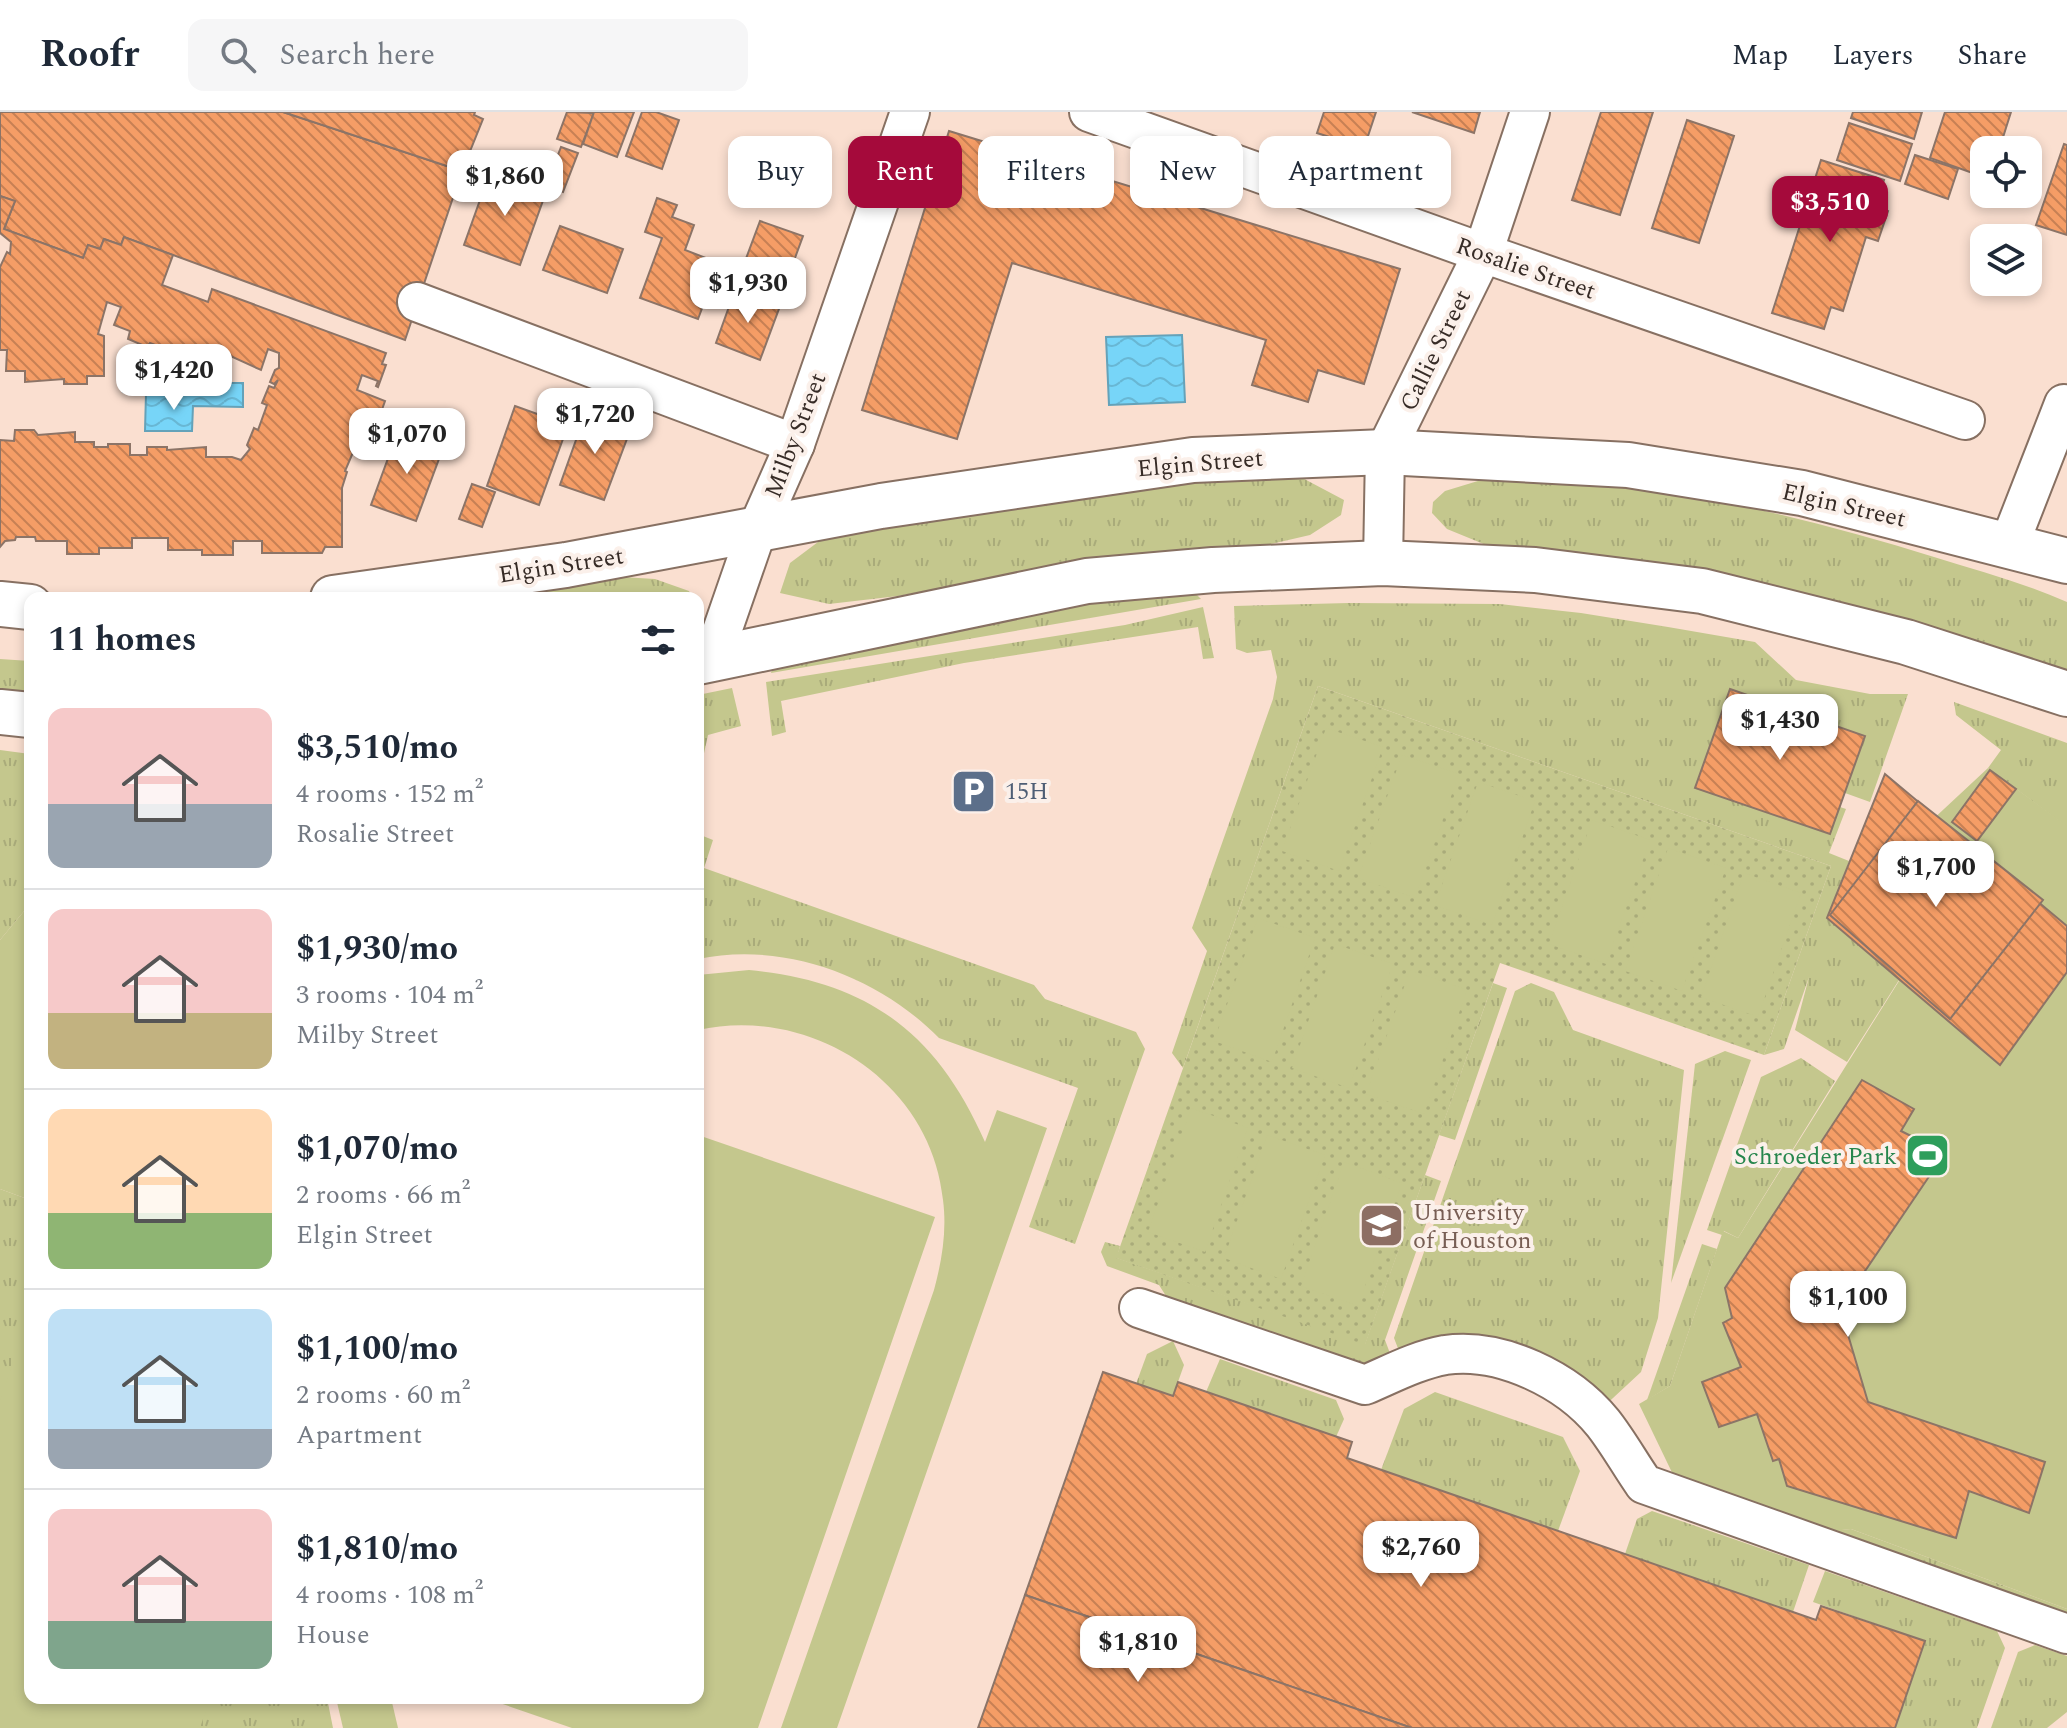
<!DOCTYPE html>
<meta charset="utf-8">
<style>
body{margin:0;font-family:Spectral,serif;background:#f6f6f7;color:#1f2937;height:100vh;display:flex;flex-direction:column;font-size:30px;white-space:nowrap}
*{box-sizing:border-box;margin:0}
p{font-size:26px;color:#747a83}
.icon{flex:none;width:44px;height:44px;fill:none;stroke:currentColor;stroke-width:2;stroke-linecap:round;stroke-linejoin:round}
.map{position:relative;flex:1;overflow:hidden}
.side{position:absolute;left:24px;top:480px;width:680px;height:1112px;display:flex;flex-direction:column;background:#fff;border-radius:16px;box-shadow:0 4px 12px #0003}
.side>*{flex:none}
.hud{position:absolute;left:728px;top:24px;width:760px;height:72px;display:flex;gap:16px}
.controls{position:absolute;left:1970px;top:24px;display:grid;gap:16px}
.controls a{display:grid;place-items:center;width:72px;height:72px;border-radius:16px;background:#fff;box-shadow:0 4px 12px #0003;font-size:40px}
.price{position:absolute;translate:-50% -68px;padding:0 18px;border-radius:16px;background:#fff;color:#222;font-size:26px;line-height:52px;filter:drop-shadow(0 2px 4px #0008)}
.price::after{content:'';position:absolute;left:50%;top:48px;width:24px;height:18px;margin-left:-12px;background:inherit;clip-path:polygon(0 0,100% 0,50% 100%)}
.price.selected{background:#a50a3b;color:#fff}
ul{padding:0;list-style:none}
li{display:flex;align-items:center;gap:24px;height:200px;padding:0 24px}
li+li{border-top:2px solid #e0e1e3}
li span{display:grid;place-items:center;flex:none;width:224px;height:160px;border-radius:16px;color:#555}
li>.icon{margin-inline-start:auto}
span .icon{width:96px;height:96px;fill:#fffc;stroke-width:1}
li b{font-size:34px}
h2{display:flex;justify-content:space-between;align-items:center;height:96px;padding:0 24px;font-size:34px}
.tag{padding:0 28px;border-radius:16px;background:#fff;box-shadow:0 4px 12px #0003;font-size:28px;line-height:72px}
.tag.selected{background:#a50a3b;color:#fff}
header{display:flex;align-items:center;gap:48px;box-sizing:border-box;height:112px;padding:0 40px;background:#fff;border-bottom:2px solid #e0e1e3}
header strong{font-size:38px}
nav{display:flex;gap:44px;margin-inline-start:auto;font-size:28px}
.search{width:560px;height:72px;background:#f6f6f7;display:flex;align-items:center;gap:20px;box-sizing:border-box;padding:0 28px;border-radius:16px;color:#747a83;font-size:30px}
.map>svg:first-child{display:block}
</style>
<header>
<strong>Roofr</strong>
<div class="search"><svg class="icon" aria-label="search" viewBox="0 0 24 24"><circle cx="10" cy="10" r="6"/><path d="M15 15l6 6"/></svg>Search here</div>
<nav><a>Map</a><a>Layers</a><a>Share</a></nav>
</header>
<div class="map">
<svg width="2067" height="1616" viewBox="0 0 2067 1616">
<defs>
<pattern id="grass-tufts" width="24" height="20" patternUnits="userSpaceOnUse" patternTransform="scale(2)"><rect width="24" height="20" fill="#c4c78d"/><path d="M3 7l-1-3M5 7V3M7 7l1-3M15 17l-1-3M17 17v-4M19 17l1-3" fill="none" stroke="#a9ab7a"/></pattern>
<pattern id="park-dots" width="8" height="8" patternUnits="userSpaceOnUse" patternTransform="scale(2)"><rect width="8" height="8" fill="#c4c78d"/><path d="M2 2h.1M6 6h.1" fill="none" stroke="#a9ab7a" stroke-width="1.8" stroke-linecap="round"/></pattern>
<pattern id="water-waves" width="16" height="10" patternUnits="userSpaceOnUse" patternTransform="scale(2)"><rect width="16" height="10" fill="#77d5f8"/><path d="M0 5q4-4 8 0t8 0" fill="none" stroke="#68b7d4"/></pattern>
<pattern id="building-back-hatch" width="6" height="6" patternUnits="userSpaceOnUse" patternTransform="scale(2)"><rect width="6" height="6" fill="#f59d66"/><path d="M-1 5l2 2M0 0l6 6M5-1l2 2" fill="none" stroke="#c78054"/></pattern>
</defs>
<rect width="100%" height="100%" fill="#fadfd0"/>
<!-- grass -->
<g fill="url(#grass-tufts)">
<path d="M1293 361 1344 388 1341 403 1310 423 1262 434 1195 436 1106 446 898 484 829 492 780 481 790 451 822 427 1076 374Z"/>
<path d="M1491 365C1640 365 1792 401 1934 445 1979 459 2024 471 2067 490V564L1491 435 1447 417 1432 401 1433 390 1445 379Z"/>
<path d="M622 465 655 467 689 479 692 486H510Z"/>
<path d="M1194 480 1201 487 771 561 773 555 1093 490Z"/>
<path d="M1349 491 1500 492 1581 501 1668 515 1755 530 1796 568 1870 582H1908L1870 690 1845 681 1864 624 1730 577 1695 675 1829 722 1840 695 1846 697 1829 741 1849 749 1829 807 1899 868 1847 950 1795 918 1809 865 1784 937 1764 943 1831 754 1318 574 1183 956 1172 941 1207 839 1192 816 1273 587 1277 565 1271 538 1247 541 1236 537 1234 494Z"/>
<path d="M1203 495 1214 546 1203 547 1198 515 964 551 781 589 786 620 772 624 766 570 1125 513Z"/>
<path d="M0 547 30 549V580L0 577Z"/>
<path d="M732 576 741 614 708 623 698 669V583Z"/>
<path d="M1954 590 2067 631V715L1988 656 2001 638 1956 603Z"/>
<path d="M0 638 30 642V792L0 828Z"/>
<path d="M698 722 713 728 704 756 1034 873 1045 887 1136 920 1145 937 1075 1132 1029 1115 1078 976 939 926C878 864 784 829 698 847Z"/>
<path d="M1493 871 1507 876 1455 1028 1439 1023Z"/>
<path d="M1531 871 1554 880 1573 918 1684 958 1658 1206 1641 1260 1599 1299 1580 1274 1399 1239 1394 1226 1515 879Z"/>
<path d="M1725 939 1751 948 1671 1171 1695 952Z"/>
<path d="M1801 946 1835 969 1738 1126 1724 1119 1722 1123 1707 1118 1761 965Z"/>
<path d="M1425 1063 1441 1069 1385 1228 1391 1244 1365 1254 1180 1206 1159 1173 1107 1154 1101 1140 1105 1130 1120 1134 1117 1146 1365 1232Z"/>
<path d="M0 1077 30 1088V1586H327L333 1616H0Z"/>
<path d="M1702 1132 1717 1137 1670 1274 1647 1288Z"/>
<path d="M1173 1229 1184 1253 1173 1284 1136 1272 1147 1242Z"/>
<path d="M1220 1247 1336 1288 1344 1307 1336 1325 1206 1280Z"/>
<path d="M1435 1280 1563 1325 1580 1359 1558 1419 1381 1358 1404 1297Z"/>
<path d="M1652 1399 1809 1453 1793 1500 1625 1442 1637 1407Z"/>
<path d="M1851 1417 2067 1497V1514L1828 1419Z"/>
<path d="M1825 1459 1997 1519 2005 1536 1977 1616H1895L1925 1529 1813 1490Z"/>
<path d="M2035 1533 2067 1544V1600L2047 1616H1991L2018 1540Z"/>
</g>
<!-- park -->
<path fill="url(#park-dots)" d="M1318 574 1831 754 1764 943 1500 851 1365 1233 1116 1146Z"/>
<!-- pitch -->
<g fill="#c4c78d">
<path d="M1326 616 1383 635 1339 759 1282 739Z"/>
<path d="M1402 643 1459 662 1415 786 1358 766Z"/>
<path d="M1988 656 2067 714V1497L1851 1417 1823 1420 1699 1371 1679 1375 1639 1292 1670 1274 1723 1119 1738 1126 1899 869 1827 806Z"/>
<path d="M1478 670 1535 689 1492 813 1435 793Z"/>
<path d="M1592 708 1650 728 1606 852 1549 832Z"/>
<path d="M1668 736 1726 756 1682 879 1625 859Z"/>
<path d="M1744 761 1801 781 1758 905 1701 885Z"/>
<path d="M30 792V1088L0 1077V828Z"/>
<path d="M1258 806 1315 826 1272 950 1214 929Z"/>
<path d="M1335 832 1393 852 1349 976 1292 956Z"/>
<path d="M749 858C868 869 937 921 985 1030L997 998 1047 1016 837 1616H781L934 1178C942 1148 947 1119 943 1088 931 969 810 893 698 918V863Z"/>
<path d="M1410 858 1467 878 1424 1002 1366 982Z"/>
<path d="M1191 996 1248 1016 1205 1140 1148 1120Z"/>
<path d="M698 1023 935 1105 758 1616H572L485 1586H698Z"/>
<path d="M1267 1023 1325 1043 1281 1167 1224 1146Z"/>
<path d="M1344 1050 1402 1071 1358 1194 1301 1174Z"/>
<path d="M30 1201V1586H210L200 1616H0V1288Z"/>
<path d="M336 1586H391L398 1616H343Z"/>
</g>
<!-- water -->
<g fill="url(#water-waves)" stroke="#64a2b9" stroke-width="2">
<path d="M1182 223 1185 290 1109 293 1106 225Z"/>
<path d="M124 253H153V269H190L191 263 228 264 229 271H243V295L193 294 192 319H145L146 281 123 280Z"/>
</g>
<!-- building -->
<g fill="url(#building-back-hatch)" stroke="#8c7467" stroke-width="2">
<path d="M0 0H283L462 59 405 228 124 125 121 133 104 127 100 137 88 133 83 146 4 117 15 89 0 84Z"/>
<path d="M283 0H475L474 3 483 7 462 59Z"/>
<path d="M567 0 594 1 581 35 557 27Z"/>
<path d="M594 0H634L617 45 583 32Z"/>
<path d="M642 0H656L679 8 662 57 626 44Z"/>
<path d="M1324 0H1376L1364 36 1317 21Z"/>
<path d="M1412 0H1480L1474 21Z"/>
<path d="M1601 0H1653L1620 103 1572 88Z"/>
<path d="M1853 0H1922L1914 27 1851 6Z"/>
<path d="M1945 0H2011L1999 38H1984V65L1930 46Z"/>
<path d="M1687 8 1734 24 1699 131 1652 116Z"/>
<path d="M1849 11 1912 32 1900 69 1837 48Z"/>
<path d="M949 19 1400 157 1364 272 1318 258 1308 290 1252 273 1266 228 1012 151 957 327 862 298Z"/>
<path d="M2064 32 2067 33V123L2036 113Z"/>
<path d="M561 35 578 41 563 80 546 74Z"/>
<path d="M1915 43 1958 57 1948 87 1905 72Z"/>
<path d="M1821 48 1884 68 1876 94 1888 99 1878 129 1866 125 1843 199 1831 195 1824 217 1772 201Z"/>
<path d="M490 60 546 80 520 153 464 133Z"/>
<path d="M0 84 15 89 4 117 83 146 88 133 100 137 104 127 121 133 124 125 173 143 162 173 208 190 212 177 386 241 382 252 386 253 378 275 376 274 378 269 362 263 357 278 385 289 376 314 371 313 370 316 356 308 351 321 360 324 345 359 347 360 342 376V435H325L322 441H262V429H233V443H202V438H168V426H132V436H99V442H67V429H36L35 425H16L15 428 5 429 0 435V328L14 329 15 318H34L38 323 75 320V330H94V335H108V332H130V343H147V335H167V338L206 335V345H232L241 348 250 337 247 333 254 316 258 318 267 293 262 291 269 274 274 276 278 268 274 272 270 270 275 258 279 256V241L268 237 261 258 224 241 222 246 207 241 204 245 188 239 185 249 164 241 166 237 150 231 147 235 128 227 130 219 114 213 121 195 107 190 98 222 104 224V264H87V272H64V267L25 270V259H6L7 238H0V155L7 140 10 142 11 130 0 121Z"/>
<path d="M657 86 677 93 672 105 694 113 685 138 719 151 698 207 640 186 662 126 645 120Z"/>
<path d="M760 109 803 124 784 176 741 160Z"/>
<path d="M560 114 623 137 607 181 543 158Z"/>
<path d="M735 178 780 194 760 248 716 231Z"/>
<path d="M515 294 568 313 539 393 487 374Z"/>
<path d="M586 300 631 316 604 388 560 373Z"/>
<path d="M398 319 443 336 416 409 371 393Z"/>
<path d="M472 372 495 380 482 415 459 407Z"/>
<path d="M1730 577 1865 624 1830 722 1695 676Z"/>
<path d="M1990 658 2016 677 1977 729 1952 710Z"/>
<path d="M1885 662 2067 814V860L2000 953 1827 806Z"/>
<path d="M1918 689 2043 788 1950 907 1830 803Z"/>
<path d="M1862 968 1914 997 1901 1019 1945 1041 1840 1196 1868 1290 2045 1350 2029 1401 1969 1379 1956 1426 1787 1374 1779 1347 1773 1349 1757 1302 1719 1315 1702 1270 1741 1255 1723 1211 1732 1206 1725 1176Z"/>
<path d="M1103 1260 1173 1284 1178 1270 1352 1330 1347 1346 1816 1508 1821 1494 1925 1529 1895 1616H1412L1025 1483Z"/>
<path d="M1025 1483 1412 1616H978Z"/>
</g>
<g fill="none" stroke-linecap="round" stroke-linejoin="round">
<defs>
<g id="minor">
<path d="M1089 0 1483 141 1965 308"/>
<path d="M417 190 795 332"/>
<path d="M2009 433 2064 292 2067 293"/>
<path d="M1383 451 1385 340 1483 141 1530 0"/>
<path d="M712 548 757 418 795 332 910 0"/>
<path d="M1139 1196 1365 1273C1391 1262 1417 1248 1445 1243 1501 1235 1568 1268 1603 1311 1618 1330 1630 1352 1644 1372L2067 1522"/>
</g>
<g id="major">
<path d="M333 486 566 453 881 394 1193 348 1385 340 1628 353 1802 381 2067 449"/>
<path d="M0 492 30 495"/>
<path d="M698 550 1087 469 1213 458 1383 451 1535 458 1702 479 1906 530 2067 582"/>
<path d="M0 600 30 603"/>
</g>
</defs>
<!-- minor casing -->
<use href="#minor" stroke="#877062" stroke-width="42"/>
<!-- major casing -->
<use href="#major" stroke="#877062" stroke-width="48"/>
<!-- minor -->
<use href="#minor" stroke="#fff" stroke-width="38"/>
<!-- major -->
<use href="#major" stroke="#fff" stroke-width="44"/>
</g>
<!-- icons -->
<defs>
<symbol id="parking-square" viewBox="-11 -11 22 22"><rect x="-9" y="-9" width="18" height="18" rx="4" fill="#5c6f8a" stroke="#fbf0ea"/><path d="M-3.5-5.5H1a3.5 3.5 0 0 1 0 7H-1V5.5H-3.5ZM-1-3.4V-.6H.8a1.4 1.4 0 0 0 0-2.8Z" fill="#fff"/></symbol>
<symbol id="stadium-square" viewBox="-11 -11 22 22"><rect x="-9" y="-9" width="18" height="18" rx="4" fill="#2e9e5b" stroke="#fbf0ea"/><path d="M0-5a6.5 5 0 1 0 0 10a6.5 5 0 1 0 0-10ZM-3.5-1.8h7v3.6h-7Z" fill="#fff"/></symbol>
<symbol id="university-square" viewBox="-11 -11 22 22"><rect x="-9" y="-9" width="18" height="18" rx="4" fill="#8d6e63" stroke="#fbf0ea"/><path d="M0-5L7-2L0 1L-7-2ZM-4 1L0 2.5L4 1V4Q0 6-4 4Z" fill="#fff"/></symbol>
</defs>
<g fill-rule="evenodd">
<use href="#parking-square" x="948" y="654" width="51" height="51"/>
<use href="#stadium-square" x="1902" y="1018" width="51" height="51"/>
<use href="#university-square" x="1356" y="1088" width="51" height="51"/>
</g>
<g text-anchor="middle" stroke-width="8" stroke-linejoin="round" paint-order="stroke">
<!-- street labels -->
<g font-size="24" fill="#362b26" stroke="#fbf0ea">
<text transform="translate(1526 156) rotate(19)" y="8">Rosalie Street</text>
<text transform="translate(1435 238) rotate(-64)" y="8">Callie Street</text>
<text transform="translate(795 323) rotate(-69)" y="8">Milby Street</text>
<text transform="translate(1200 351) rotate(-5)" y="8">Elgin Street</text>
<text transform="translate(1844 393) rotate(13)" y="8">Elgin Street</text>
<text transform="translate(561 453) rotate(-9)" y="8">Elgin Street</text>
</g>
<!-- service labels -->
<g font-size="24" fill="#4e5e75" stroke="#fbf0ea" text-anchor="start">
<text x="1005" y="687">15H</text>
</g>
<!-- leisure labels -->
<g font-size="24" fill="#27864d" stroke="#fbf0ea" text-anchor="end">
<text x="1897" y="1052">Schroeder Park</text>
</g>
<!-- education labels -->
<g font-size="24" fill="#785e54" stroke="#fbf0ea" text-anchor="start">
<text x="1413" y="1108">University<tspan x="1413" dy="28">of Houston</tspan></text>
</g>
</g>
</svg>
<div class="controls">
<a><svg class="icon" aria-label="locate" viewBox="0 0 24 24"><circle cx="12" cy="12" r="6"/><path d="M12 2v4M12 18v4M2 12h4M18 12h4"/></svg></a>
<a><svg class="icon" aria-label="layers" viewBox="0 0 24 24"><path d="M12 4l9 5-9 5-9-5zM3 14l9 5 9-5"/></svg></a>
</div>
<b class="price" style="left:505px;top:106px">$1,860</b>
<b class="price selected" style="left:1830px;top:132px">$3,510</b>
<b class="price" style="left:748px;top:213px">$1,930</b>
<b class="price" style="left:174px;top:300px">$1,420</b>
<b class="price" style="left:595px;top:344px">$1,720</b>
<b class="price" style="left:407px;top:364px">$1,070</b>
<b class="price" style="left:1780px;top:650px">$1,430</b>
<b class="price" style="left:1936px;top:797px">$1,700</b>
<b class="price" style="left:1848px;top:1227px">$1,100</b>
<b class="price" style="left:1421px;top:1477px">$2,760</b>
<b class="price" style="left:1138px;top:1572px">$1,810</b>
<div class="hud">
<a class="tag">Buy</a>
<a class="tag selected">Rent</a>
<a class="tag">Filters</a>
<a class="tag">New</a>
<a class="tag">Apartment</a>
</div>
<section class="side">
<h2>11 homes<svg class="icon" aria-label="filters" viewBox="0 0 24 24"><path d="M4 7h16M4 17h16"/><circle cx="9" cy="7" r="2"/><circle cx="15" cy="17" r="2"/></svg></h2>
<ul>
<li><span style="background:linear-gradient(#f6c9c9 60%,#9aa5b1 0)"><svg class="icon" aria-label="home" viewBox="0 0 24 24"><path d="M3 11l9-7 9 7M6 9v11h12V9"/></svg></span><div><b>$3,510/mo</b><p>4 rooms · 152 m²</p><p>Rosalie Street</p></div></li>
<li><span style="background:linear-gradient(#f6c9c9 65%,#c2b280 0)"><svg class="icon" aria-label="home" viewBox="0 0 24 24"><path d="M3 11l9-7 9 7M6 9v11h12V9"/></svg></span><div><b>$1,930/mo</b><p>3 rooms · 104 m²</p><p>Milby Street</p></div></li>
<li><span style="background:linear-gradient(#ffd9b3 65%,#8fb573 0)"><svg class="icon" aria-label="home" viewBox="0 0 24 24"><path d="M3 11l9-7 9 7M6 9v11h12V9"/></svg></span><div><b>$1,070/mo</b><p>2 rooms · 66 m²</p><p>Elgin Street</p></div></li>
<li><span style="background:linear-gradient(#bfe0f5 75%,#9aa5b1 0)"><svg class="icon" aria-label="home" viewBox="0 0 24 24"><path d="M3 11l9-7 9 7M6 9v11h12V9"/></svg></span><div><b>$1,100/mo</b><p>2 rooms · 60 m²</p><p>Apartment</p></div></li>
<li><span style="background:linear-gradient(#f6c9c9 70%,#7fa58c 0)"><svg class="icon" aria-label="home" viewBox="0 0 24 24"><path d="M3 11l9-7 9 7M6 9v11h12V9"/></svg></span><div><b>$1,810/mo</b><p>4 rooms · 108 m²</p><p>House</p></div></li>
</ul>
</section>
</div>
